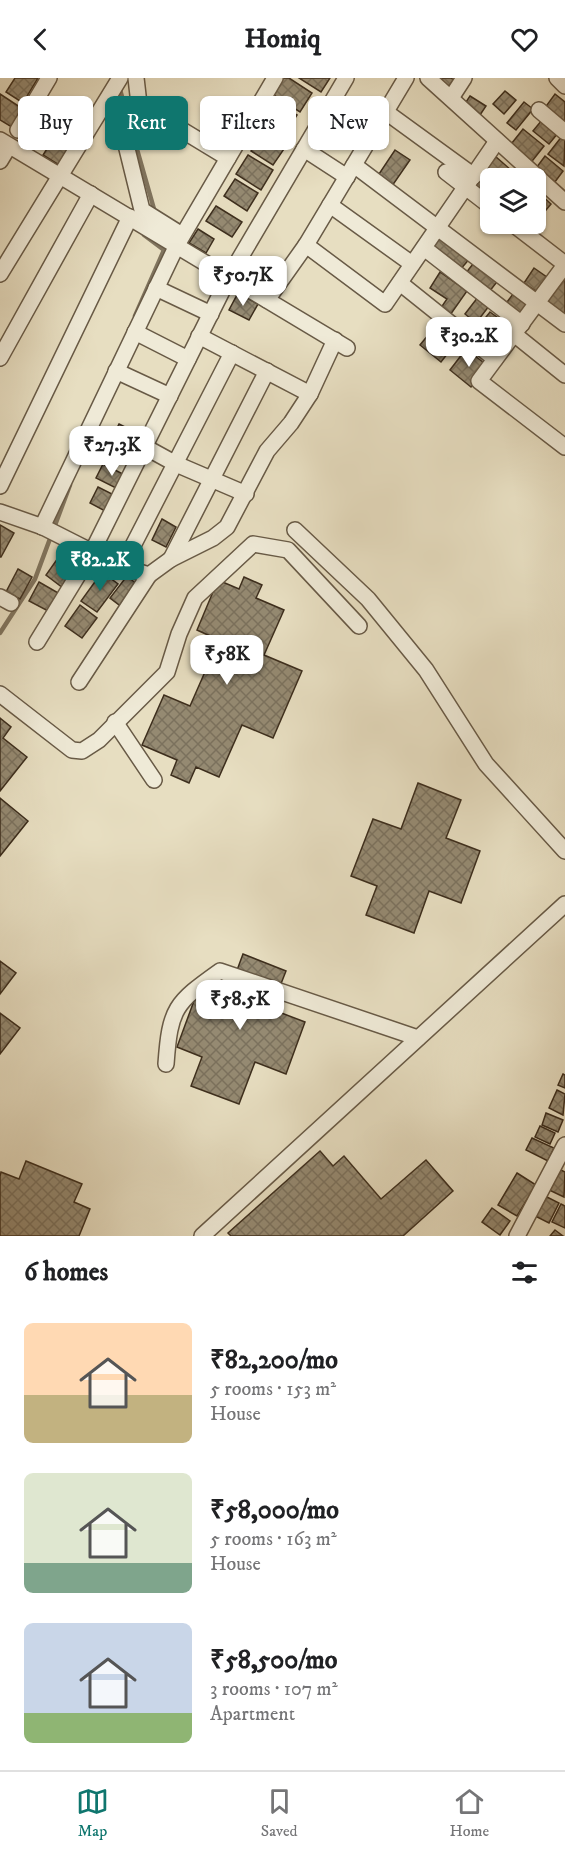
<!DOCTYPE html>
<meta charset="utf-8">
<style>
body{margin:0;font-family:"IM FELL DW Pica",serif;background:#f6f6f6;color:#202124;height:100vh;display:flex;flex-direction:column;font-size:22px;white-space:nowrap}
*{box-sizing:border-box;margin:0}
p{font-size:20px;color:#757577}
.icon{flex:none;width:33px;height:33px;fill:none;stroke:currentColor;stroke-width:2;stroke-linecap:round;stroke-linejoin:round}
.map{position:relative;height:1158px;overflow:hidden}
.side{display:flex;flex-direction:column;background:#fff;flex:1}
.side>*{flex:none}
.hud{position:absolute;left:18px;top:18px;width:530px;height:54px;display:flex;gap:12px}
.fabs{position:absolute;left:480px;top:90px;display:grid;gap:12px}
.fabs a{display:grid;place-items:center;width:66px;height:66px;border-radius:9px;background:#fff;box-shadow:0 2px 4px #0004;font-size:30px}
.price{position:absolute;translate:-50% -51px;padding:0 14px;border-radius:12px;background:#fff;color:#222;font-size:20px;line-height:39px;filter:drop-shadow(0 2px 3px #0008)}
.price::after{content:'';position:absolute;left:50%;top:36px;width:18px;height:14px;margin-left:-9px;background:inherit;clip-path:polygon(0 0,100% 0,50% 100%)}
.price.active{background:#0f766e;color:#fff}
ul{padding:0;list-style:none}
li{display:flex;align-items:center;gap:18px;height:150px;padding:0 24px}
li span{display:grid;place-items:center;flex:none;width:168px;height:120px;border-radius:9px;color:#555}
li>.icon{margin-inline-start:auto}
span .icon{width:72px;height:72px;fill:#fffc;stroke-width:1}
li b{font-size:26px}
h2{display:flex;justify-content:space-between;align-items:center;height:72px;padding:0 24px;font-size:26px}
.chip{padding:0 21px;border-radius:9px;background:#fff;box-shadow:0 2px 4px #0004;font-size:21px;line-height:54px}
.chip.active{background:#0f766e;color:#fff}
header{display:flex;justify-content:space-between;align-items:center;height:78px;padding:0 24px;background:#fff;font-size:27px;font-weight:800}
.dock{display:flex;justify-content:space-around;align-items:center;height:84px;border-top:2px solid #e0e0e0;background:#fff;font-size:16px;color:#757577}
.dock a{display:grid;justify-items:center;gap:3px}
.dock .active{color:#0f766e}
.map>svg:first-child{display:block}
</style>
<header><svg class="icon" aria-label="back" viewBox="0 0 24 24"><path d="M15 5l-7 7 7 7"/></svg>Homiq<svg class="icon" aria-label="heart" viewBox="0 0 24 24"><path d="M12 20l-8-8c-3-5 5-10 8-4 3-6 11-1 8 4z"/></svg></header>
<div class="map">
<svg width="565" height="1158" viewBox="0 0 565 1158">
<defs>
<pattern id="building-cross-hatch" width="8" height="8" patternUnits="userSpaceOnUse" patternTransform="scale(1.5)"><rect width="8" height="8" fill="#958a72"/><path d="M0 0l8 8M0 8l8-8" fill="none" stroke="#7b715d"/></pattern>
</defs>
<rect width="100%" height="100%" fill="#e7dec1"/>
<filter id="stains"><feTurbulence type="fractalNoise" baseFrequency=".00333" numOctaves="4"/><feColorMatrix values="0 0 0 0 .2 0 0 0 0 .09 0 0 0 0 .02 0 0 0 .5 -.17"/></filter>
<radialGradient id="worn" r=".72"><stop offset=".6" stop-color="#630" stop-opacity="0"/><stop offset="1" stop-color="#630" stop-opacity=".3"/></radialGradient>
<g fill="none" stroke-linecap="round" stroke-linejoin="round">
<!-- stream -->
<g stroke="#80745e" stroke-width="4.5">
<path d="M119 8 154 131 152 136"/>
<path d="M135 238 164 172 144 157"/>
<path d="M0 555 35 501 70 407"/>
</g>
</g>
<!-- building -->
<g fill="url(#building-cross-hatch)" stroke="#3d2e1d" stroke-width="1.5">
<path d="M15 0H38L23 25 6 14Z"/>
<path d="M282 0H289L312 15 300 34 272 16Z"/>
<path d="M299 0H330L321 14Z"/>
<path d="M431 0H451L458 5 452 13Z"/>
<path d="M505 13 516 22 504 36 493 26Z"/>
<path d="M0 16 26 33 15 51 0 42Z"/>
<path d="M555 16 565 24V48L544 31Z"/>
<path d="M470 18 486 28 480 37 464 27Z"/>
<path d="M270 20 297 37 285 56 258 39Z"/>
<path d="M524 24 533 31 516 52 507 45Z"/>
<path d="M542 42 558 55 549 66 533 53Z"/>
<path d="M523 51 544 68 529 87 508 70Z"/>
<path d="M59 52 75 62 59 87 43 77Z"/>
<path d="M263 53 286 68 273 87 251 73Z"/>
<path d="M563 57 565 59 564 88 548 76Z"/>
<path d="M395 72 410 82 392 108 377 99Z"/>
<path d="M248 77 273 92 261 112 236 96Z"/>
<path d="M495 78 511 92 504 100H490L488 119 472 106Z"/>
<path d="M545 78 563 93 552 108 534 93Z"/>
<path d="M514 93 522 100H507Z"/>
<path d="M235 101 258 115 247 133 224 118Z"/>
<path d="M536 112 551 126 536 144Z"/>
<path d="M216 128 242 144 232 159 206 143Z"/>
<path d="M198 151 214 161 206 175 189 165Z"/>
<path d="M443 156 471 179 459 193 431 170Z"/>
<path d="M476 182 500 200 489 214 465 196Z"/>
<path d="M534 190 551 202 540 216 524 205Z"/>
<path d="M440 194 467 213 448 240 438 234 447 221 430 210Z"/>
<path d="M565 197V241L544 225Z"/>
<path d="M516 212 532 224 520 240 504 228Z"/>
<path d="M238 215 258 226 249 242 229 232Z"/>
<path d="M478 219 489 228 476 245 465 236Z"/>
<path d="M490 234 501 242 482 267 471 258Z"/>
<path d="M505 244 514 251 493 277 484 270Z"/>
<path d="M447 253 458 262 441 284 420 267 429 256 439 264Z"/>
<path d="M466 271 488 288 471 309 450 292Z"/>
<path d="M119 346 145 359 137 375 111 362Z"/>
<path d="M103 386 127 398 120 412 96 400Z"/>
<path d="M98 409 116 418 107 434 90 425Z"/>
<path d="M162 441 176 449 166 469 152 462Z"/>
<path d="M0 447 14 455 1 479H0Z"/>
<path d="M65 470 82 483 63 510 46 497Z"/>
<path d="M18 491 32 499 20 521 6 514Z"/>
<path d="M102 494 118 506 97 534 81 523Z"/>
<path d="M127 498 139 508 123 530 110 520Z"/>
<path d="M244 499 262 507 256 520 284 532 264 577 302 593 273 660 242 647 219 699 196 689 189 705 171 697 177 682 142 667 164 617 190 628 219 562 197 552 218 502 239 511Z"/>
<path d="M39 504 60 516 50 534 29 523Z"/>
<path d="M80 527 97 540 82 560 65 548Z"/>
<path d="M0 640 11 649 3 660 27 679 0 713Z"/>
<path d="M418 705 461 722 446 760 480 773 461 825 429 813 414 855 366 837 377 808 351 798 373 741 401 751Z"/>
<path d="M0 720 28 743 0 778Z"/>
<path d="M243 876 286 893 271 931 305 944 286 996 255 984 239 1026 191 1008 202 979 177 969 198 912 226 922Z"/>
<path d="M0 883 16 895 0 916Z"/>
<path d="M0 935 20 950 0 976Z"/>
<path d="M563 996 565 997V1010L558 1007Z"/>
<path d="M557 1012 565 1016 563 1037 549 1030Z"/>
<path d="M546 1035 563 1042 558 1054 542 1047Z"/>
<path d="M540 1048 555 1055 550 1066 535 1059Z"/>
<path d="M532 1060 554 1070 548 1083 526 1072Z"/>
<path d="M320 1073 333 1088 344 1078 381 1121 426 1082 453 1113 403 1158H231L228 1155Z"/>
<path d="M26 1083 82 1106 74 1124 90 1131 79 1158H0V1098L1 1094 19 1101Z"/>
<path d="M559 1091 565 1094 564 1119 549 1112Z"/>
<path d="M517 1095 536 1107 517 1138 498 1127Z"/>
<path d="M543 1117 559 1125 549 1145 533 1137Z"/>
<path d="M561 1126 565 1128V1150L552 1144Z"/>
<path d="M492 1130 510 1143 500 1157 482 1144Z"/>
<path d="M555 1152 563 1158H550Z"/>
</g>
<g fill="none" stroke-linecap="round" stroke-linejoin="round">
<defs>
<g id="minor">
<path d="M136 0 139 26 228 80"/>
<path d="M428 0 565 124"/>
<path d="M557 0 565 8"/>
<path d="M451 20 464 0"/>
<path d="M116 26 142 132 182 157"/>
<path d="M539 32 565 54"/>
<path d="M386 34 474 98"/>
<path d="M18 52 49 0"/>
<path d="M0 62 347 270"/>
<path d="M304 71 347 99"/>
<path d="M0 83 9 68"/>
<path d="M354 87 565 246"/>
<path d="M446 94 490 128"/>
<path d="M330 127 412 186"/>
<path d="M513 146 565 186"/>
<path d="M306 167 385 226 497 63"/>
<path d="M424 170 522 246"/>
<path d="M565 187 479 303 565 369"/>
<path d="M0 196 120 0"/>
<path d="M400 205 495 281"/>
<path d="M156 210 211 236"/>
<path d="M267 222 306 167 406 0"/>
<path d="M135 254 188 281"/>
<path d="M514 256 565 297"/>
<path d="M199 258 310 316"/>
<path d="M0 280 91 116"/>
<path d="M116 293 170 318"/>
<path d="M145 369 176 386 246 416"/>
<path d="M0 408 130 139"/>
<path d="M0 434 43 449 122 489 232 275"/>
<path d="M42 449 177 167 275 0"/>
<path d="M295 452 368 521 426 592 486 686 565 773"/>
<path d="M171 481 267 293"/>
<path d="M122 489 149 497 171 481 213 460 227 449 267 373 291 345 310 316 335 262"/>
<path d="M0 519 11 525"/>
<path d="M37 564 92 474 230 197 346 0"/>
<path d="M79 604 149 497"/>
<path d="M0 616 72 672 82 673 99 662 167 594 179 556 195 520 253 466 288 472 359 548"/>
<path d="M115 644 154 702"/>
<path d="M166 986C170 930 175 925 220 893L418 960"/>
<path d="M202 1158 565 826"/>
<path d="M517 1158 565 1067"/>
</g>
</defs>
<!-- minor casing -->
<use href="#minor" stroke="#685a46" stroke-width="18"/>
<!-- minor -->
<use href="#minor" stroke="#efead7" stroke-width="15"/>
</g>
<rect width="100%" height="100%" filter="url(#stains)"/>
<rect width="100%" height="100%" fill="url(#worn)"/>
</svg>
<div class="fabs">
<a><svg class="icon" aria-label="layers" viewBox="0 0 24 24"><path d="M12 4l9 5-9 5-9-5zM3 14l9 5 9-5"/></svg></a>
</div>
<b class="price" style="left:243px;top:229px">₹50.7K</b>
<b class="price" style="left:469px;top:290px">₹30.2K</b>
<b class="price" style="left:112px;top:399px">₹27.3K</b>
<b class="price active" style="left:100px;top:514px">₹82.2K</b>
<b class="price" style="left:227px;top:608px">₹58K</b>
<b class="price" style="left:240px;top:953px">₹58.5K</b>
<div class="hud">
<a class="chip">Buy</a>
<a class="chip active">Rent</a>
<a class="chip">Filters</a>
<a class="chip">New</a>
</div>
</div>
<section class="side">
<h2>6 homes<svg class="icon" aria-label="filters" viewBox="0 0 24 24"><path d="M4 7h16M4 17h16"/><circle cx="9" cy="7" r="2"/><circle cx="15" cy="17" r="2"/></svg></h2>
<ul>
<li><span style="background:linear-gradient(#ffd9b3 60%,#c2b280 0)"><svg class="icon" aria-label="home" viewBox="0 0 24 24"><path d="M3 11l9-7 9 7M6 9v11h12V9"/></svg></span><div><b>₹82,200/mo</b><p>5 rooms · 153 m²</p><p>House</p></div></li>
<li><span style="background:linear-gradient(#dfe7d0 75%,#7fa58c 0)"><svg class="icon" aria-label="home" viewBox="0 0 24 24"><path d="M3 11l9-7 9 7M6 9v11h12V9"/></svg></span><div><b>₹58,000/mo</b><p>5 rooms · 163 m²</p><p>House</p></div></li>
<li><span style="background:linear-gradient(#c9d6e8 75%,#8fb573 0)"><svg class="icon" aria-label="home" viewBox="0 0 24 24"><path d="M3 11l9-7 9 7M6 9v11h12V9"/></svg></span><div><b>₹58,500/mo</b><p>3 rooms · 107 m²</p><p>Apartment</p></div></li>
</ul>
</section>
<nav class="dock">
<a class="active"><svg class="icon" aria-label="map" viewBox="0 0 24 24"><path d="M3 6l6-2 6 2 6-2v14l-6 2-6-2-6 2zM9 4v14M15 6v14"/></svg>Map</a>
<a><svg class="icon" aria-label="saved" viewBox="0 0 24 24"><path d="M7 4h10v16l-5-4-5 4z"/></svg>Saved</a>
<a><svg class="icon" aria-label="home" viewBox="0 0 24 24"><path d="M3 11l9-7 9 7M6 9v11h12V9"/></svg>Home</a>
</nav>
